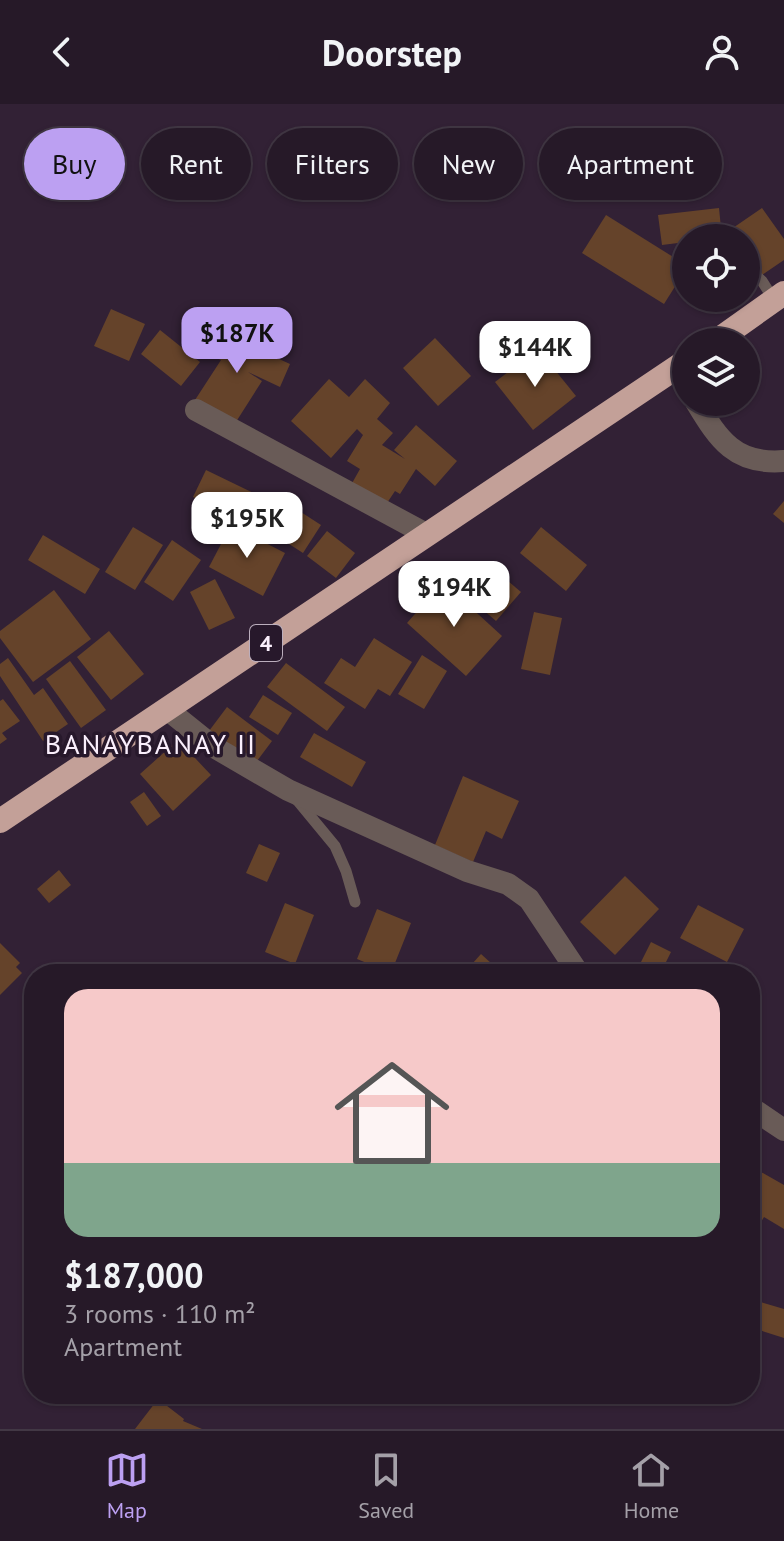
<!DOCTYPE html>
<meta charset="utf-8">
<style>
body{margin:0;font-family:"PT Sans",sans-serif;background:#322634;color:#f1f3f6;height:100vh;display:flex;flex-direction:column;font-size:30px;white-space:nowrap}
*{box-sizing:border-box;margin:0}
p{font-size:26px;color:#a4a0a8}
.icon{flex:none;width:44px;height:44px;fill:none;stroke:currentColor;stroke-width:2;stroke-linecap:round;stroke-linejoin:round}
.map{position:relative;flex:1;overflow:hidden}
.details{position:absolute;left:24px;top:860px;width:736px;height:440px;display:flex;flex-direction:column;background:#261928;border-radius:32px;box-shadow:0 2px 6px #0004,0 0 0 2px #423845}
.details>*{flex:none}
.guide{position:absolute;left:24px;top:24px;width:736px;height:72px;display:flex;gap:16px}
.fabs{position:absolute;left:672px;top:120px;display:grid;gap:16px}
.fabs a{display:grid;place-items:center;width:88px;height:88px;border-radius:50%;background:#261928;box-shadow:0 2px 6px #0004,0 0 0 2px #423845;font-size:40px}
.price{position:absolute;translate:-50% -68px;padding:0 18px;border-radius:16px;background:#fff;color:#222;font-size:26px;line-height:52px;filter:drop-shadow(0 2px 4px #0008)}
.price::after{content:'';position:absolute;left:50%;top:48px;width:24px;height:18px;margin-left:-12px;background:inherit;clip-path:polygon(0 0,100% 0,50% 100%)}
.price.selected{background:#bca0f2;color:#111}
ul{padding:0;list-style:none}
li{display:grid;align-content:center;gap:16px;height:424px;padding:0 40px}
li+li{border-top:2px solid #423845}
li span{display:grid;place-items:center;height:248px;border-radius:24px;color:#555}
li>.icon{margin-inline-start:auto}
span .icon{width:144px;height:144px;fill:#fffc;stroke-width:1}
li b{font-size:34px}
.pill{padding:0 28px;border-radius:36px;background:#261928;box-shadow:0 2px 6px #0004,0 0 0 2px #423845;font-size:28px;line-height:72px}
.pill.selected{background:#bca0f2;color:#111}
header{display:flex;justify-content:space-between;align-items:center;height:104px;padding:0 40px;background:#261928;font-size:36px;font-weight:600}
.tab-bar{display:flex;justify-content:space-around;align-items:center;height:112px;border-top:2px solid #423845;background:#261928;font-size:22px;color:#a4a0a8}
.tab-bar a{display:grid;justify-items:center;gap:4px}
.tab-bar .selected{color:#bca0f2}
.map>svg:first-child{display:block}
</style>
<header><svg class="icon" aria-label="back" viewBox="0 0 24 24"><path d="M15 5l-7 7 7 7"/></svg>Doorstep<svg class="icon" aria-label="person" viewBox="0 0 24 24"><circle cx="12" cy="8" r="4"/><path d="M4 21q1-7 8-7t8 7"/></svg></header>
<div class="map">
<svg width="784" height="1325" viewBox="0 0 784 1325">
<rect width="100%" height="100%" fill="#322135"/>
<!-- building -->
<g fill="#65432a">
<path d="M719 104 722 134H686V138L662 141 658 111Z"/>
<path d="M762 104 784 135V156L759 173 746 154V134H732L727 128Z"/>
<path d="M606 111 686 161V165L664 200 582 149Z"/>
<path d="M111 205 145 220 129 257 94 242Z"/>
<path d="M211 224 290 260 280 283 248 268 262 277 234 321 195 296 221 256 201 247Z"/>
<path d="M160 226 200 258 181 282 141 250Z"/>
<path d="M435 234 471 272 438 302 403 264Z"/>
<path d="M538 245 576 292 533 326 495 278Z"/>
<path d="M329 275 349 293 365 275 390 299 377 315 393 329 382 341 405 355 394 346 416 321 457 357 435 382 416 365 400 390 395 387 385 402 351 381 360 365 347 357 363 331 357 325 331 354 291 317Z"/>
<path d="M206 366 270 397 257 424 193 393Z"/>
<path d="M784 397V419L773 410Z"/>
<path d="M290 401 321 421 303 449 272 429Z"/>
<path d="M231 421 285 449 263 492 209 463Z"/>
<path d="M133 423 163 441 135 486 105 468Z"/>
<path d="M541 423 587 461 566 487 520 449Z"/>
<path d="M327 427 355 449 336 474 307 452Z"/>
<path d="M43 431 100 465 85 490 28 456Z"/>
<path d="M172 436 201 456 173 497 144 478Z"/>
<path d="M490 462 521 488 496 517 466 491Z"/>
<path d="M215 475 235 514 209 526 190 488Z"/>
<path d="M443 478 502 532 466 572 407 519Z"/>
<path d="M54 486 91 535 33 578 0 534V527Z"/>
<path d="M534 508 562 514 550 571 521 565Z"/>
<path d="M109 527 144 570 111 596 77 553Z"/>
<path d="M374 534 412 558 390 592 378 585 365 605 324 579 341 554 355 563Z"/>
<path d="M422 551 447 567 424 605 398 590Z"/>
<path d="M8 554 34 591 43 584 68 620 43 637 0 572V560Z"/>
<path d="M70 557 106 606 81 624 46 575Z"/>
<path d="M286 559 345 603 327 627 267 583Z"/>
<path d="M263 591 292 609 278 631 249 613Z"/>
<path d="M3 595 20 617 2 629 7 635 0 640V597Z"/>
<path d="M227 603 272 637 254 661 209 627Z"/>
<path d="M314 629 366 658 352 683 300 653Z"/>
<path d="M178 636 211 671 173 707 140 670Z"/>
<path d="M463 672 519 697 502 735 486 727 473 758 435 741Z"/>
<path d="M144 688 161 712 147 722 130 698Z"/>
<path d="M259 740 280 749 267 778 246 769Z"/>
<path d="M59 766 71 781 49 799 37 785Z"/>
<path d="M625 772 659 805 615 851 580 818Z"/>
<path d="M285 799 314 811 295 860 265 848Z"/>
<path d="M698 801 744 825 727 858 680 834Z"/>
<path d="M377 805 411 819 391 869 357 855Z"/>
<path d="M651 838 671 848 660 870H635Z"/>
<path d="M0 839 20 859 16 863 22 869 0 891Z"/>
<path d="M481 850 503 870H463Z"/>
<path d="M761 1068 784 1081V1125L764 1113 755 1128 750 1125V1086Z"/>
<path d="M750 1195 784 1205V1234L750 1223Z"/>
<path d="M158 1295 184 1315 183 1317 202 1325H135Z"/>
</g>
<g fill="none" stroke-linecap="round" stroke-linejoin="round">
<!-- lane -->
<g stroke="#695b57" stroke-width="11">
<path d="M746 162 762 177 774 196"/>
<path d="M297 696 335 742 346 767 355 798"/>
</g>
<!-- street -->
<g stroke="#695b57" stroke-width="22">
<path d="M675 264 686 282"/>
<path d="M696 298C719 336 735 361 784 357"/>
<path d="M196 306 426 430"/>
<path d="M168 606 214 643 288 686 467 767 508 780 529 795 579 870"/>
<path d="M750 1003 784 1026"/>
</g>
<!-- highway -->
<g stroke="#c3a098" stroke-width="24">
<path d="M715 238 784 189"/>
<path d="M0 717 686 257"/>
</g>
</g>
<g text-anchor="middle" stroke-width="7" stroke-linejoin="round" paint-order="stroke">
<!-- shield labels -->
<rect fill="#27182b" stroke="#bbaebd" stroke-width="2" x="250" y="521" width="32" height="36" rx="6"/>
<g font-size="22" font-weight="bold" fill="#faeffc">
<text x="266" y="547">4</text>
</g>
<!-- quarter labels -->
<g font-size="28" letter-spacing="2" fill="#faeffc" stroke="#27182b">
<text x="151" y="650">BANAYBANAY II</text>
</g>
</g>
</svg>
<div class="fabs">
<a><svg class="icon" aria-label="locate" viewBox="0 0 24 24"><circle cx="12" cy="12" r="6"/><path d="M12 2v4M12 18v4M2 12h4M18 12h4"/></svg></a>
<a><svg class="icon" aria-label="layers" viewBox="0 0 24 24"><path d="M12 4l9 5-9 5-9-5zM3 14l9 5 9-5"/></svg></a>
</div>
<b class="price selected" style="left:237px;top:271px">$187K</b>
<b class="price" style="left:535px;top:285px">$144K</b>
<b class="price" style="left:247px;top:456px">$195K</b>
<b class="price" style="left:454px;top:525px">$194K</b>
<div class="guide">
<a class="pill selected">Buy</a>
<a class="pill">Rent</a>
<a class="pill">Filters</a>
<a class="pill">New</a>
<a class="pill">Apartment</a>
</div>
<section class="details">
<ul>
<li><span style="background:linear-gradient(#f6c9c9 70%,#7fa58c 0)"><svg class="icon" aria-label="home" viewBox="0 0 24 24"><path d="M3 11l9-7 9 7M6 9v11h12V9"/></svg></span><div><b>$187,000</b><p>3 rooms · 110 m²</p><p>Apartment</p></div></li>
</ul>
</section>
</div>
<nav class="tab-bar">
<a class="selected"><svg class="icon" aria-label="map" viewBox="0 0 24 24"><path d="M3 6l6-2 6 2 6-2v14l-6 2-6-2-6 2zM9 4v14M15 6v14"/></svg>Map</a>
<a><svg class="icon" aria-label="saved" viewBox="0 0 24 24"><path d="M7 4h10v16l-5-4-5 4z"/></svg>Saved</a>
<a><svg class="icon" aria-label="home" viewBox="0 0 24 24"><path d="M3 11l9-7 9 7M6 9v11h12V9"/></svg>Home</a>
</nav>
